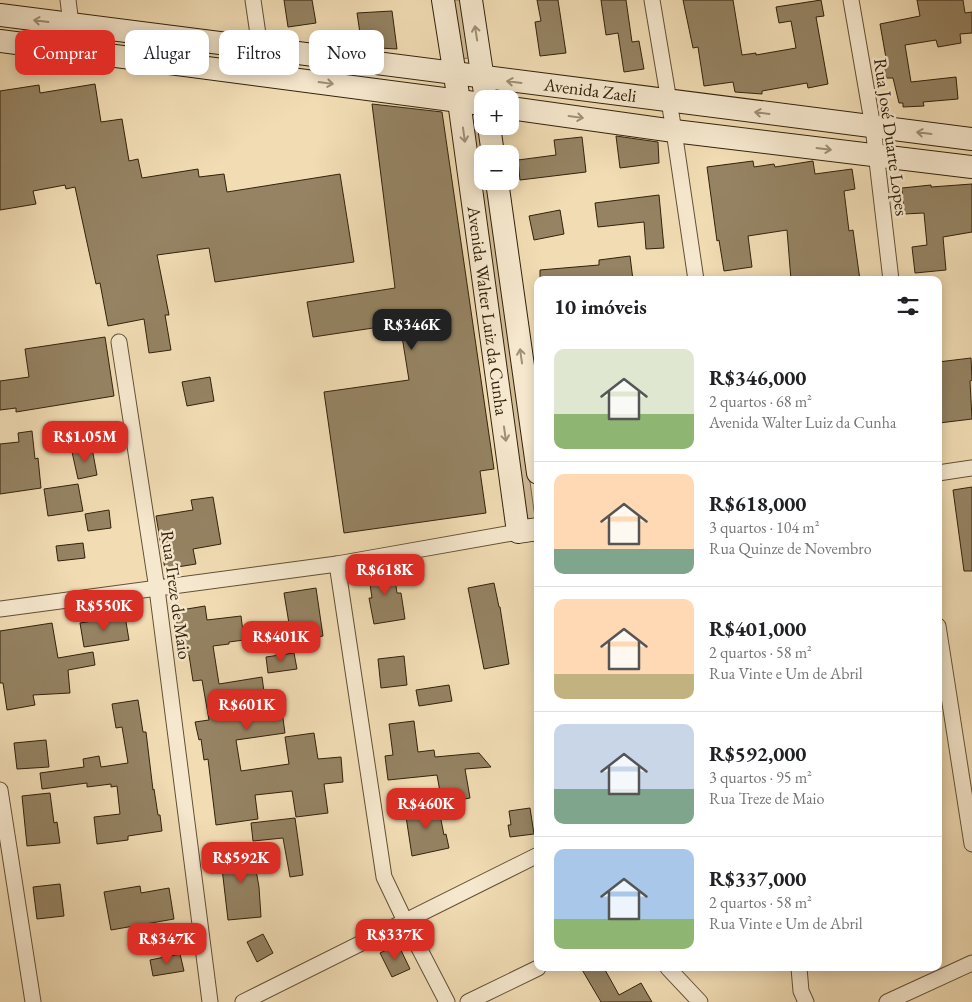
<!DOCTYPE html>
<html lang="pt">
<meta charset="utf-8">
<style>
body{margin:0;font-family:"EB Garamond",serif;background:#f2f2f2;color:#202124;height:100vh;display:flex;flex-direction:column;font-size:19px;white-space:nowrap}
*{box-sizing:border-box;margin:0}
p{font-size:16px;color:#757577}
.icon{flex:none;width:28px;height:28px;fill:none;stroke:currentColor;stroke-width:2;stroke-linecap:round;stroke-linejoin:round}
.map{position:relative;flex:1;overflow:hidden}
.panel{position:absolute;left:534px;top:276px;width:408px;height:695px;display:flex;flex-direction:column;background:#fff;border-radius:10px;box-shadow:0 2px 12px #0003}
.panel>*{flex:none}
.banner{position:absolute;left:15px;top:30px;width:444px;height:45px;display:flex;gap:10px}
.buttons{position:absolute;left:474px;top:90px;display:grid;gap:10px}
.buttons a{display:grid;place-items:center;width:45px;height:45px;border-radius:10px;background:#fff;box-shadow:0 2px 12px #0003;font-size:25px}
.price{position:absolute;translate:-50% -42px;padding:0 11px;border-radius:10px;background:#d93025;color:#fff;font-size:16px;line-height:32px;filter:drop-shadow(0 1px 2px #0008)}
.price::after{content:'';position:absolute;left:50%;top:30px;width:15px;height:11px;margin-left:-8px;background:inherit;clip-path:polygon(0 0,100% 0,50% 100%)}
.price.current{background:#222;color:#fff}
ul{padding:0;list-style:none}
li{display:flex;align-items:center;gap:15px;height:125px;padding:0 20px}
li+li{border-top:1px solid #e0e0e0}
li span{display:grid;place-items:center;flex:none;width:140px;height:100px;border-radius:10px;color:#555}
li>.icon{margin-inline-start:auto}
span .icon{width:60px;height:60px;fill:#fffc;stroke-width:1}
li b{font-size:21px}
h2{display:flex;justify-content:space-between;align-items:center;height:60px;padding:0 20px;font-size:21px}
.chip{padding:0 18px;border-radius:10px;background:#fff;box-shadow:0 2px 12px #0003;font-size:18px;line-height:45px}
.chip.current{background:#d93025;color:#fff}
.map>svg:first-child{display:block}
</style>
<div class="map">
<svg width="972" height="1002" viewBox="0 0 972 1002">
<rect width="100%" height="100%" fill="#f1dcb4"/>
<filter id="stains"><feTurbulence type="fractalNoise" baseFrequency=".004" numOctaves="4"/><feColorMatrix values="0 0 0 0 .2 0 0 0 0 .09 0 0 0 0 .02 0 0 0 .5 -.17"/></filter>
<radialGradient id="worn" r=".72"><stop offset=".6" stop-color="#630" stop-opacity="0"/><stop offset="1" stop-color="#630" stop-opacity=".3"/></radialGradient>
<!-- green -->
<g fill="#d1bc97" stroke="#826f51">
<path d="M451 0H460L469 58 459 59Z"/>
<path d="M481 122 482 181H489L535 518 526 520 470 123Z"/>
</g>
<!-- building -->
<g fill="#958363" stroke="#32220b">
<path d="M284 0H312L316 23 288 27Z"/>
<path d="M537 0H558L566 53 540 56 535 22 541 21Z"/>
<path d="M601 0H626L632 42 639 41 644 69 624 72 618 33 606 35Z"/>
<path d="M683 0H733L742 55 756 53V55L796 48 791 21 779 23 776 7 821 0 824 16 816 17 828 84 808 88 807 83 762 91V94L735 92 733 82 704 86 698 47 693 48Z"/>
<path d="M917 0H963L965 13 972 12V33L960 34 961 43 938 47 936 40 905 45 911 82 956 77 958 99 923 102 924 106 903 107V103H899L893 78H886L883 58H886L880 24 920 16Z"/>
<path d="M392 11 397 49 362 47 357 13Z"/>
<path d="M95 84 101 122 122 119 129 161 138 159 142 178 198 169 199 177 224 174 227 192 340 174 354 262 215 282 209 248 157 255 169 315H165L171 350 149 353 144 319 108 326 100 283 96 284 75 187 66 189 65 185 33 191 36 204 0 210V91L39 85 40 93Z"/>
<path d="M372 104 442 112 494 469 480 471 486 513 344 533 324 392 409 380 400 324 313 337 307 302 395 288Z"/>
<path d="M616 136 658 142 659 163 620 168Z"/>
<path d="M582 137 586 172 520 180 518 160 556 155 554 140Z"/>
<path d="M753 161 754 167 774 164 775 167 813 161 815 174 852 169 855 189 844 191 849 231 853 230 860 280H791L787 230 748 236 752 267 724 271 719 240 717 241 707 167Z"/>
<path d="M972 184V232L943 237 946 270 915 273 912 247 927 245 924 213 904 214 902 188 931 185V187Z"/>
<path d="M659 195 664 248 646 249 644 222 598 227 595 203Z"/>
<path d="M560 210 564 234 534 240 529 216Z"/>
<path d="M630 256 633 280H540V270L599 265V260Z"/>
<path d="M105 337 114 396 16 412V408L0 410V381L29 377 25 349Z"/>
<path d="M971 358 972 380 970 381 972 419 939 423 938 407V362Z"/>
<path d="M210 377 214 401 187 406 182 382Z"/>
<path d="M32 431 35 459 38 458 41 488 0 494V444L19 442 18 433Z"/>
<path d="M92 448 97 475 78 479 72 452Z"/>
<path d="M78 484 83 511 48 516 44 489Z"/>
<path d="M972 487V571H964L953 490Z"/>
<path d="M213 497 221 544 193 549 196 564 165 569 156 516 193 510 191 500Z"/>
<path d="M109 510 111 528 88 531 85 514Z"/>
<path d="M83 543 85 558 58 561 56 546Z"/>
<path d="M393 566 397 593H401L405 619 374 624 369 598H372L368 570Z"/>
<path d="M494 583 499 607H500L509 664 484 669 468 588Z"/>
<path d="M316 588 323 636 292 642 284 593Z"/>
<path d="M205 606 207 620 241 616 244 640 229 642V644L213 646 219 684 262 677 266 706 281 704 285 733 236 740 241 771 289 764 285 737 314 733 318 759 341 757 343 782 324 784 328 813 296 817 292 791 255 795 258 819 216 825 208 759 204 760 201 739 199 740 195 722 209 720 202 680 193 681 189 655 180 657 177 638H179L175 611Z"/>
<path d="M125 616 129 640 84 647 80 623Z"/>
<path d="M52 623 58 658 93 652 95 665 68 670 70 693 33 695 35 705 7 710 3 683H0V631Z"/>
<path d="M294 653 297 669 268 673 266 657Z"/>
<path d="M404 656 407 685 381 688 378 659Z"/>
<path d="M449 685 452 701 419 706 416 690Z"/>
<path d="M138 700 143 732H146L153 790 154 789 158 815H160L162 831 128 836V840L97 844 94 817 120 814 117 786 111 787V784L87 787V783L42 789 40 773 84 767 83 759 99 756 101 767 128 763 122 727 116 728 112 704Z"/>
<path d="M414 721 418 752 434 750 435 757 479 753 491 767 465 769 470 798 442 803 437 775 388 780 385 756 393 755 389 724Z"/>
<path d="M46 740 49 767 17 769 14 743Z"/>
<path d="M50 793 54 823 57 822 60 843 27 846 22 796Z"/>
<path d="M438 805 444 835 446 834 449 848 412 856 405 810Z"/>
<path d="M530 808 534 834 510 837 508 825H511L509 811Z"/>
<path d="M295 818 303 875 290 877 283 838 253 841 251 823Z"/>
<path d="M252 847 259 887 261 917 228 920 220 851Z"/>
<path d="M60 884 64 916 37 919 33 887Z"/>
<path d="M140 886 141 893 169 888 174 919 111 930 104 892Z"/>
<path d="M263 934 273 953 257 962 247 942Z"/>
<path d="M398 944 410 969 392 977 380 953Z"/>
<path d="M180 954 184 971 153 976 150 960Z"/>
<path d="M581 968H604L619 995 641 983 652 1002H601Z"/>
</g>
<g fill="none" stroke-linecap="round" stroke-linejoin="round">
<defs>
<g id="street">
<path d="M68 0 71 24 69 50"/>
<path d="M253 0 260 48 261 74"/>
<path d="M652 0 674 131 696 280"/>
<path d="M851 0 873 127 891 280"/>
<path d="M119 342 157 589 210 1002"/>
<path d="M938 473 972 468"/>
<path d="M337 564 384 877 405 921 447 1002"/>
<path d="M0 609 337 564 518 532"/>
<path d="M938 626 972 844"/>
<path d="M0 790 33 1002"/>
<path d="M668 968 700 1002"/>
<path d="M799 968 801 991 806 1002"/>
<path d="M243 1002 538 855"/>
<path d="M468 1002 538 968"/>
<path d="M887 1002 972 963"/>
</g>
<g id="secondary">
<path id="s1" d="M443 0 459 101 518 532 538 529"/>
<path d="M471 0 485 93"/>
<path id="s2" d="M0 15 972 139"/>
<path d="M0 41 482 104"/>
<path d="M510 108 674 131 972 167"/>
<path d="M489 126 493 154"/>
<path d="M497 181 538 473"/>
</g>
</defs>
<!-- street casing -->
<use href="#street" stroke="#625035" stroke-width="17"/>
<!-- secondary casing -->
<use href="#secondary" stroke="#32220b" stroke-width="24"/>
<!-- street -->
<use href="#street" stroke="#f6e8ce" stroke-width="15"/>
<!-- secondary -->
<use href="#secondary" stroke="#f6e8ce" stroke-width="22"/>
</g>
<!-- one-way arrows -->
<defs><path id="oneway-shaft" d="M-6 0H5M1.5-3L5.5 0L1.5 3" fill="none" stroke-width="1.6" stroke-linecap="round" stroke-linejoin="round" transform="scale(1.25)"/></defs>
<g stroke="#9e8f76">
<use href="#oneway-shaft" transform="translate(41 21) rotate(-173)"/>
<use href="#oneway-shaft" transform="translate(476 33) rotate(-99)"/>
<use href="#oneway-shaft" transform="translate(514 82) rotate(-173)"/>
<use href="#oneway-shaft" transform="translate(326 83) rotate(8)"/>
<use href="#oneway-shaft" transform="translate(762 113) rotate(-173)"/>
<use href="#oneway-shaft" transform="translate(576 117) rotate(8)"/>
<use href="#oneway-shaft" transform="translate(924 133) rotate(-173)"/>
<use href="#oneway-shaft" transform="translate(464 135) rotate(82)"/>
<use href="#oneway-shaft" transform="translate(824 149) rotate(7)"/>
<use href="#oneway-shaft" transform="translate(521 356) rotate(-98)"/>
<use href="#oneway-shaft" transform="translate(505 434) rotate(82)"/>
</g>
<g text-anchor="middle" stroke-width="5" stroke-linejoin="round" paint-order="stroke">
<!-- street labels -->
<g font-size="18" fill="#32220b" stroke="#f6e8ce">
<text dy="6" stroke="none"><textPath href="#s2" startOffset="595">Avenida Zaeli</textPath></text>
<text transform="translate(891 137) rotate(82)" y="6">Rua José Duarte Lopes</text>
<text dy="6" stroke="none"><textPath href="#s1" startOffset="314">Avenida Walter Luiz da Cunha</textPath></text>
<text transform="translate(176 595) rotate(82)" y="6">Rua Treze de Maio</text>
</g>
</g>
<rect width="100%" height="100%" filter="url(#stains)"/>
<rect width="100%" height="100%" fill="url(#worn)"/>
</svg>
<div class="buttons">
<a>+</a>
<a>−</a>
</div>
<b class="price current" style="left:412px;top:351px">R$346K</b>
<b class="price" style="left:85px;top:463px">R$1.05M</b>
<b class="price" style="left:385px;top:596px">R$618K</b>
<b class="price" style="left:104px;top:632px">R$550K</b>
<b class="price" style="left:281px;top:663px">R$401K</b>
<b class="price" style="left:247px;top:731px">R$601K</b>
<b class="price" style="left:426px;top:830px">R$460K</b>
<b class="price" style="left:241px;top:884px">R$592K</b>
<b class="price" style="left:395px;top:961px">R$337K</b>
<b class="price" style="left:167px;top:965px">R$347K</b>
<div class="banner">
<a class="chip current">Comprar</a>
<a class="chip">Alugar</a>
<a class="chip">Filtros</a>
<a class="chip">Novo</a>
</div>
<section class="panel">
<h2>10 imóveis<svg class="icon" aria-label="filters" viewBox="0 0 24 24"><path d="M4 7h16M4 17h16"/><circle cx="9" cy="7" r="2"/><circle cx="15" cy="17" r="2"/></svg></h2>
<ul>
<li><span style="background:linear-gradient(#dfe7d0 65%,#8fb573 0)"><svg class="icon" aria-label="home" viewBox="0 0 24 24"><path d="M3 11l9-7 9 7M6 9v11h12V9"/></svg></span><div><b>R$346,000</b><p>2 quartos · 68 m²</p><p>Avenida Walter Luiz da Cunha</p></div></li>
<li><span style="background:linear-gradient(#ffd9b3 75%,#7fa58c 0)"><svg class="icon" aria-label="home" viewBox="0 0 24 24"><path d="M3 11l9-7 9 7M6 9v11h12V9"/></svg></span><div><b>R$618,000</b><p>3 quartos · 104 m²</p><p>Rua Quinze de Novembro</p></div></li>
<li><span style="background:linear-gradient(#ffd9b3 75%,#c2b280 0)"><svg class="icon" aria-label="home" viewBox="0 0 24 24"><path d="M3 11l9-7 9 7M6 9v11h12V9"/></svg></span><div><b>R$401,000</b><p>2 quartos · 58 m²</p><p>Rua Vinte e Um de Abril</p></div></li>
<li><span style="background:linear-gradient(#c9d6e8 65%,#7fa58c 0)"><svg class="icon" aria-label="home" viewBox="0 0 24 24"><path d="M3 11l9-7 9 7M6 9v11h12V9"/></svg></span><div><b>R$592,000</b><p>3 quartos · 95 m²</p><p>Rua Treze de Maio</p></div></li>
<li><span style="background:linear-gradient(#a9c7e8 70%,#8fb573 0)"><svg class="icon" aria-label="home" viewBox="0 0 24 24"><path d="M3 11l9-7 9 7M6 9v11h12V9"/></svg></span><div><b>R$337,000</b><p>2 quartos · 58 m²</p><p>Rua Vinte e Um de Abril</p></div></li>
</ul>
</section>
</div>
